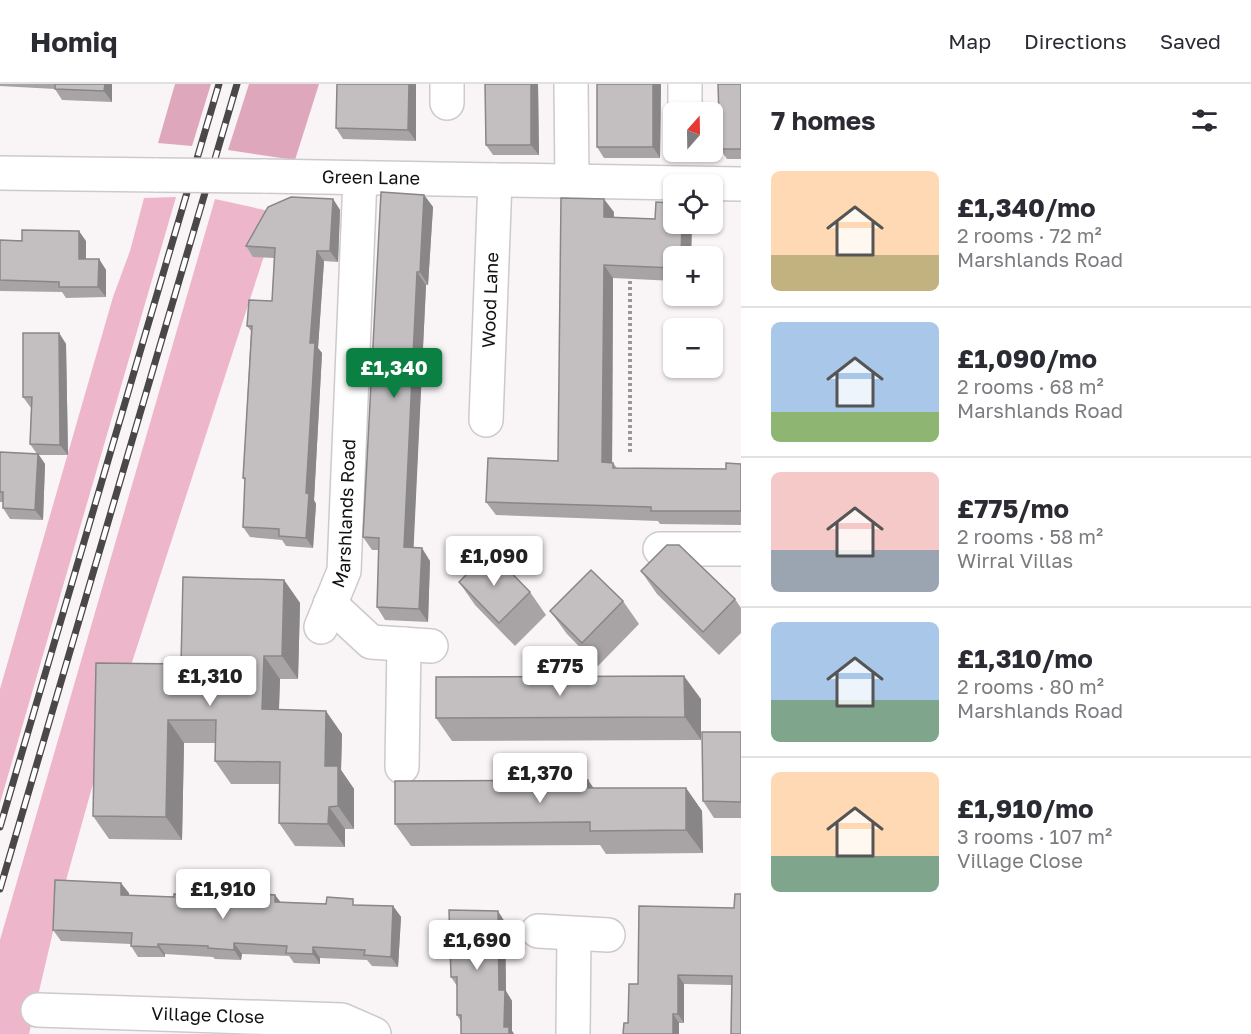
<!DOCTYPE html>
<meta charset="utf-8">
<style>
body{margin:0;font-family:"Golos Text",sans-serif;background:#f7f7f7;color:#2b2b33;height:100vh;display:flex;flex-direction:column;font-size:22px;white-space:nowrap}
*{box-sizing:border-box;margin:0}
p{font-size:20px;color:#7c7c81}
.icon{flex:none;width:33px;height:33px;fill:none;stroke:currentColor;stroke-width:2;stroke-linecap:round;stroke-linejoin:round}
.map{position:relative;flex:1;overflow:hidden}
.details{display:flex;flex-direction:column;background:#fff;width:510px}
.details>*{flex:none}
.needle{width:39px;rotate:20deg}
.buttons{position:absolute;left:663px;top:18px;display:grid;gap:12px}
.buttons a{display:grid;place-items:center;width:60px;height:60px;border-radius:9px;background:#fff;box-shadow:0 2px 4px #0004;font-size:30px}
.price{position:absolute;translate:-50% -51px;padding:0 14px;border-radius:6px;background:#fff;color:#222;font-size:20px;line-height:39px;filter:drop-shadow(0 2px 3px #0008)}
.price::after{content:'';position:absolute;left:50%;top:36px;width:18px;height:14px;margin-left:-9px;background:inherit;clip-path:polygon(0 0,100% 0,50% 100%)}
.price.on{background:#0b8043;color:#fff}
ul{padding:0;list-style:none}
li{display:flex;align-items:center;gap:18px;height:150px;padding:0 30px}
li+li{border-top:2px solid #e1e1e2}
li span{display:grid;place-items:center;flex:none;width:168px;height:120px;border-radius:9px;color:#555}
li>.icon{margin-inline-start:auto}
span .icon{width:72px;height:72px;fill:#fffc;stroke-width:1}
li b{font-size:26px}
h2{display:flex;justify-content:space-between;align-items:center;height:72px;padding:0 30px;font-size:26px}
header{display:flex;align-items:center;gap:36px;box-sizing:border-box;height:84px;padding:0 30px;background:#fff;border-bottom:2px solid #e1e1e2}
header strong{font-size:28px}
nav{display:flex;gap:33px;margin-inline-start:auto;font-size:21px}
main{display:flex;flex:1;min-height:0}
.map>svg:first-child{display:block}
</style>
<header>
<strong>Homiq</strong>
<nav><a>Map</a><a>Directions</a><a>Saved</a></nav>
</header>
<main>
<div class="map">
<svg width="741" height="950" viewBox="0 0 741 950">
<rect width="100%" height="100%" fill="#f9f4f6"/>
<!-- green -->
<g fill="#eeb6ca">
<path d="M176 113 0 719V605L113 213 130 167 144 114Z"/>
<path d="M215 115 278 129 96 689 60 818 29 950H0V856Z"/>
</g>
<!-- forest -->
<g fill="#dfa7bb">
<path d="M175 0H211L192 62 158 59Z"/>
<path d="M249 0H319L295 76 228 66Z"/>
</g>
<g fill="none" stroke-linecap="round" stroke-linejoin="round">
<defs>
<g id="minor">
<path d="M447 0V19"/>
<path d="M571 0 572 97"/>
<path d="M685 0V28"/>
<path d="M0 89 158 91"/>
<path id="s1" d="M263 92 741 100"/>
<path id="s2" d="M486 336 495 96"/>
<path d="M660 465H741"/>
<path d="M330 520 371 558 431 562"/>
<path id="s3" d="M321 543 344 487 360 94"/>
<path d="M402 683 404 560"/>
<path d="M538 847 608 851"/>
<path id="s4" d="M38 926 342 936 374 950"/>
<path d="M573 950 574 850"/>
</g>
</defs>
<!-- minor casing -->
<use href="#minor" stroke="#cecacb" stroke-width="36"/>
<!-- path -->
<path stroke="#9a9698" stroke-width="4" stroke-dasharray="3 3" stroke-linecap="butt" d="M630 368V192"/>
<!-- minor -->
<use href="#minor" stroke="#fff" stroke-width="33"/>
<defs>
<g id="rail">
<path d="M0 743 219 0"/>
<path d="M0 805 237 0"/>
</g>
</defs>
<!-- rail casing -->
<use href="#rail" stroke="#494748" stroke-width="7"/>
<!-- rail -->
<use href="#rail" stroke="#fff" stroke-width="4.5" stroke-dasharray="14" stroke-linecap="butt"/>
<defs>
<path id="minor-bridge" d="M158 91 263 92"/>
</defs>
<!-- minor-bridge casing -->
<use href="#minor-bridge" stroke="#cecacb" stroke-width="36" stroke-linecap="butt"/>
<!-- minor-bridge -->
<use href="#minor-bridge" stroke="#fff" stroke-width="33"/>
</g>
<!-- wall -->
<g fill="#a8a4a5">
<path d="M0 0H112V18L62 16 55 5 0 2Z"/>
<path d="M416 0V57L343 55 336 44Z"/>
<path d="M485 0H538L539 71H493L486 61Z"/>
<path d="M661 0 660 74H604L597 63Z"/>
<path d="M741 0V75H727L720 65Z"/>
<path d="M424 111 433 123 428 201H426L413 464 430 477 428 538 385 536 377 523 379 466H372L363 453Z"/>
<path d="M333 115 340 126 338 178 324 177 318 264 322 269 314 416 316 420 313 464 286 462 282 456 250 453 243 443 245 397 243 394 251 247 247 242 272 217 274 174 253 173 246 162Z"/>
<path d="M614 128V133L674 140H692L691 172H674V197L613 194 612 379H613L617 384 726 385 741 380V441L660 440 658 437 496 431 486 418 558 377Z"/>
<path d="M0 156 86 157V175H99L106 186V213L66 214 62 208 0 207Z"/>
<path d="M59 249 66 260 68 371H39L45 380 43 436 10 435 3 424V418H0V368L37 370 30 360 31 324 23 313Z"/>
<path d="M641 487 735 515 741 524V549L719 571 657 510Z"/>
<path d="M284 496 300 519 298 595H280L279 626 342 650 341 686 354 705V745H345V763L295 762 279 739V700H231L215 677V659H184L182 756 109 755 93 732 181 580Z"/>
<path d="M459 498 530 508 546 531 515 562 475 521Z"/>
<path d="M623 517 639 540 598 582 567 550 550 527Z"/>
<path d="M701 615V656L452 657 436 634Z"/>
<path d="M741 648V734H714L703 717Z"/>
<path d="M594 704H686L702 727 703 769 606 770 600 761 411 762 395 740Z"/>
<path d="M129 809V811L249 816 275 811 280 818 393 822 401 833 398 883 372 882 367 876 320 874V880L294 879 289 872 242 870 241 876 215 875 213 873 165 870V873H138L131 862V860L61 857 53 846Z"/>
<path d="M734 824 732 901 684 900V939H628L638 900Z"/>
<path d="M505 838 506 907 512 917V947L514 950H461V938L457 931V902L451 893Z"/>
</g>
<!-- shaded-wall -->
<g fill="#888686">
<path d="M105 0H112V18L104 7Z"/>
<path d="M409 0H416V57L408 46Z"/>
<path d="M531 0H538L539 71 531 61Z"/>
<path d="M653 0H661L660 74 653 63Z"/>
<path d="M424 111 433 123 428 201 420 188Z"/>
<path d="M333 115 340 126 338 178 330 167Z"/>
<path d="M604 115 614 128 613 146 604 133Z"/>
<path d="M682 140H692L691 172H681Z"/>
<path d="M79 147 86 157V186L79 175Z"/>
<path d="M317 167 324 177 318 264 322 269 314 416 316 420 313 464 306 454V409L310 259Z"/>
<path d="M99 175 106 186V213L98 203Z"/>
<path d="M604 181 613 194 612 392 602 378Z"/>
<path d="M417 188 426 201 413 476 404 463Z"/>
<path d="M59 249 66 260 68 371 60 361Z"/>
<path d="M38 370 45 380 43 436 35 426Z"/>
<path d="M422 464 430 477 428 538 419 525Z"/>
<path d="M284 496 300 519 298 595 282 572Z"/>
<path d="M264 572 280 595 278 648 262 625Z"/>
<path d="M684 592 701 615V656L685 633Z"/>
<path d="M326 627 342 650 341 686 354 705V745L338 722 325 682Z"/>
<path d="M168 636 184 659 182 756 166 733Z"/>
<path d="M588 696 604 719 588 704Z"/>
<path d="M686 704 702 727 703 769 686 746Z"/>
<path d="M329 723 345 745V763L328 740Z"/>
<path d="M121 799 129 809 128 821 121 811Z"/>
<path d="M275 811 283 821 275 818Z"/>
<path d="M393 822 401 833 398 883 391 873Z"/>
<path d="M498 827 505 838 506 907 512 917V947L514 950H509L504 943 499 906Z"/>
<path d="M234 859 242 870 241 876 234 866Z"/>
<path d="M158 860 165 870V873L158 863Z"/>
<path d="M313 863 320 874V880L313 870Z"/>
<path d="M678 891 684 900V939L678 930Z"/>
<path d="M673 930 679 939V950H673Z"/>
</g>
<!-- building -->
<g fill="#c3bfc0" stroke="#888686" stroke-width="1.5">
<path d="M55 0H105L104 7 55 5Z"/>
<path d="M337 0H409L408 46 336 44Z"/>
<path d="M485 0H531V61H486Z"/>
<rect x="597" y="0" width="56" height="63"/>
<path d="M718 0H741V65H720Z"/>
<path d="M381 108 424 111 420 188H417L404 463 422 464 419 525 377 523 379 454 363 453Z"/>
<path d="M291 113 333 115 330 167H317L310 259H315L306 409 309 410 306 454 279 452V445L243 443 245 394H243L252 242H247L249 216 272 217 275 164 246 162 268 123Z"/>
<path d="M561 114 604 115V133L655 135 656 118 674 119V140H682L681 172H674V184L604 181 602 378 613 379V384L726 385V379L741 380V427H651V423L486 418 488 374 558 377Z"/>
<path d="M22 146 79 147V175H99L98 203H59V198L0 196V156L22 157Z"/>
<path d="M23 249H59L60 361 30 360 32 313H23Z"/>
<path d="M0 368 38 370 35 426 3 424V408H0Z"/>
<path d="M667 461H679L735 515 703 548 641 487Z"/>
<path d="M490 467 530 508 499 539 459 498Z"/>
<path d="M591 486 623 517 582 559 550 527Z"/>
<path d="M183 493 284 496 282 572H264L262 625 326 627 325 682H338V722L329 723 328 740 279 739 280 678 215 677 216 636H168L166 733 93 732 96 579 181 580Z"/>
<path d="M684 592 685 633 436 634V593Z"/>
<path d="M702 648H741V718L703 717Z"/>
<path d="M588 696V704H686V746L590 747V738L395 740V697Z"/>
<path d="M55 796 121 799V811L174 813V810L249 816V809L275 811V818L326 820 327 813 353 815V821L393 822 391 873 364 871 365 866 313 863V870L286 869 287 862 234 859V866L208 864V862L158 860V863L131 862 132 849 53 846Z"/>
<path d="M735 810H741V950H731L732 892 678 891V930H673V950H623L624 939H628L629 900H638L639 822 734 824Z"/>
<path d="M449 826 498 827 499 906H505L504 943H509V950H461V931H457V893H451Z"/>
</g>
<g text-anchor="middle" stroke-width="6" stroke-linejoin="round" paint-order="stroke">
<!-- street labels -->
<g font-size="18" fill="#131212" stroke="#fff">
<text dy="6" stroke="none"><textPath href="#s1" startOffset="108">Green Lane</textPath></text>
<text dy="6" stroke="none"><textPath href="#s2" startOffset="120">Wood Lane</textPath></text>
<text dy="6" stroke="none"><textPath href="#s3" startOffset="118">Marshlands Road</textPath></text>
<text dy="6" stroke="none"><textPath href="#s4" startOffset="170">Village Close</textPath></text>
</g>
</g>
</svg>
<div class="buttons">
<a><svg class="needle" viewBox="-14 -14 28 28"><path d="M0-13l5 13h-10z" fill="#e53935"/><path d="M0 13l5-13h-10z" fill="#7c7c81"/></svg></a>
<a><svg class="icon" aria-label="locate" viewBox="0 0 24 24"><circle cx="12" cy="12" r="6"/><path d="M12 2v4M12 18v4M2 12h4M18 12h4"/></svg></a>
<a>+</a>
<a>−</a>
</div>
<b class="price on" style="left:394px;top:315px">£1,340</b>
<b class="price" style="left:494px;top:503px">£1,090</b>
<b class="price" style="left:560px;top:613px">£775</b>
<b class="price" style="left:210px;top:623px">£1,310</b>
<b class="price" style="left:540px;top:720px">£1,370</b>
<b class="price" style="left:223px;top:836px">£1,910</b>
<b class="price" style="left:477px;top:887px">£1,690</b>
</div>
<section class="details">
<h2>7 homes<svg class="icon" aria-label="filters" viewBox="0 0 24 24"><path d="M4 7h16M4 17h16"/><circle cx="9" cy="7" r="2"/><circle cx="15" cy="17" r="2"/></svg></h2>
<ul>
<li><span style="background:linear-gradient(#ffd9b3 70%,#c2b280 0)"><svg class="icon" aria-label="home" viewBox="0 0 24 24"><path d="M3 11l9-7 9 7M6 9v11h12V9"/></svg></span><div><b>£1,340/mo</b><p>2 rooms · 72 m²</p><p>Marshlands Road</p></div></li>
<li><span style="background:linear-gradient(#a9c7e8 75%,#8fb573 0)"><svg class="icon" aria-label="home" viewBox="0 0 24 24"><path d="M3 11l9-7 9 7M6 9v11h12V9"/></svg></span><div><b>£1,090/mo</b><p>2 rooms · 68 m²</p><p>Marshlands Road</p></div></li>
<li><span style="background:linear-gradient(#f6c9c9 65%,#9aa5b1 0)"><svg class="icon" aria-label="home" viewBox="0 0 24 24"><path d="M3 11l9-7 9 7M6 9v11h12V9"/></svg></span><div><b>£775/mo</b><p>2 rooms · 58 m²</p><p>Wirral Villas</p></div></li>
<li><span style="background:linear-gradient(#a9c7e8 65%,#7fa58c 0)"><svg class="icon" aria-label="home" viewBox="0 0 24 24"><path d="M3 11l9-7 9 7M6 9v11h12V9"/></svg></span><div><b>£1,310/mo</b><p>2 rooms · 80 m²</p><p>Marshlands Road</p></div></li>
<li><span style="background:linear-gradient(#ffd9b3 70%,#7fa58c 0)"><svg class="icon" aria-label="home" viewBox="0 0 24 24"><path d="M3 11l9-7 9 7M6 9v11h12V9"/></svg></span><div><b>£1,910/mo</b><p>3 rooms · 107 m²</p><p>Village Close</p></div></li>
</ul>
</section>
</main>
